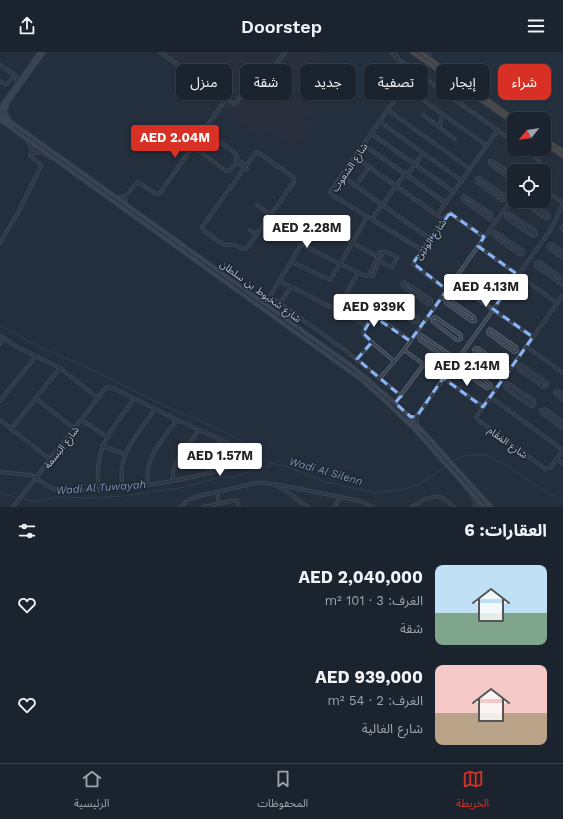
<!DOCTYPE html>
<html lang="ar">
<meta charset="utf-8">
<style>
body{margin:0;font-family:"Work Sans","Noto Sans Arabic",sans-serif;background:#282f3a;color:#f1f3f6;direction:rtl;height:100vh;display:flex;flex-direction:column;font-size:15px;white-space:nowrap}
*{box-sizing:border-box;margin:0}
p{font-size:13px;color:#a0a4aa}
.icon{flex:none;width:22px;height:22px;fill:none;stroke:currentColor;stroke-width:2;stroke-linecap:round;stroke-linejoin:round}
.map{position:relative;height:455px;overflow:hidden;direction:ltr}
.side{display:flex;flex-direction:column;background:#1b232e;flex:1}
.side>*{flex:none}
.banner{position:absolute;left:12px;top:12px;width:539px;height:36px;direction:rtl;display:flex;gap:8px}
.needle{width:26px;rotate:240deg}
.fabs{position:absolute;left:507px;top:60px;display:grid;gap:8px}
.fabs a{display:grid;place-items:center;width:44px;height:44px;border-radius:8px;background:#1b232e;box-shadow:0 1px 3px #0004,0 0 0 1px #39404a;font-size:20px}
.price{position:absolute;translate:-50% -34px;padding:0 9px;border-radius:4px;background:#fff;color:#222;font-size:13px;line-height:26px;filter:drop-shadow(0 1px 2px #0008)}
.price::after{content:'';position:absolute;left:50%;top:24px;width:12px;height:9px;margin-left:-6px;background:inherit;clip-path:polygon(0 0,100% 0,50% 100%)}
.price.selected{background:#d93025;color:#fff}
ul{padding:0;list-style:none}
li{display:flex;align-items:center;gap:12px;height:100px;padding:0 16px}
li span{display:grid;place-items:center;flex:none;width:112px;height:80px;border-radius:8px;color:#555}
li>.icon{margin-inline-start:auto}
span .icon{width:48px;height:48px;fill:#fffc;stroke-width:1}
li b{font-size:17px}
h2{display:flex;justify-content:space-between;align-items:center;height:48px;padding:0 16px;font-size:17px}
.tag{padding:0 14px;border-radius:8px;background:#1b232e;box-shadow:0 1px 3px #0004,0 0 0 1px #39404a;font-size:14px;line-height:36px}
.tag.selected{background:#d93025;color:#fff}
header{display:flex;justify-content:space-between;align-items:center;height:52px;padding:0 16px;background:#1b232e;font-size:18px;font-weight:600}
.tabs{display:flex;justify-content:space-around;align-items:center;height:56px;border-top:1px solid #39404a;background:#1b232e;font-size:11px;color:#a0a4aa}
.tabs a{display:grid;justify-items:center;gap:2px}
.tabs .selected{color:#d93025}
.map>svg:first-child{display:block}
</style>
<header><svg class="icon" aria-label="menu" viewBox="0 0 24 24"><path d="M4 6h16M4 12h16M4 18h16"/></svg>Doorstep<svg class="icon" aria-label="share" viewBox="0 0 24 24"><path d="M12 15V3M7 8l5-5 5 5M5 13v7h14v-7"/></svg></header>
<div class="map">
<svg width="563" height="455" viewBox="0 0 563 455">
<rect width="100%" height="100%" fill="#242f3e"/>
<!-- medical -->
<path fill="#32303f" d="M162 0H323L294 42 313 56 304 67 311 72 296 95 269 77 263 85 222 55 227 48Z"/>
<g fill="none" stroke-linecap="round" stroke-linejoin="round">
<!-- stream -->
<g stroke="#394c67" stroke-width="1">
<path d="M0 274 40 295 95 319 165 354 227 381 245 391 261 406 274 412 285 414 323 429 375 441 400 438 418 433 450 412"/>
<path d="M452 410 457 406 469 403H486L503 412 563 450"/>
<path d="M0 442 12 444 31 449H38L55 445 87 446 125 444 185 435 217 426 236 424 272 413"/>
</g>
<defs>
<g id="minor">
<path d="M160 0 234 52 236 51 248 35 259 33 263 30 285 0"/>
<path d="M394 0 398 6"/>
<path d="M427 0 431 6"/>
<path d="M392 1 398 7 514 90"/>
<path d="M0 13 16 24 17 27 16 31"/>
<path d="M415 19 330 140 332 143 422 198"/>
<path d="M0 29 5 32H7L13 25"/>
<path d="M405 35 487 94"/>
<path d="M388 58 470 117"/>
<path d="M423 63 455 87"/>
<path d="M380 70 462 129"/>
<path d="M438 74 441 69 442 62"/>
<path d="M204 78 235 101 238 107"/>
<path d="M372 82 454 140"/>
<path d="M364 93 446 151"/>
<path d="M193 94 226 119 230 118 237 110"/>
<path d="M524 97 539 108V111L532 119"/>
<path d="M256 100 259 101 293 125 294 130 247 196 243 197 235 193H224L203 178 202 175Z"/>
<path d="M32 101 41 100 51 106"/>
<path d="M355 105 444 168"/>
<rect x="236" y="107" width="2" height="2"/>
<path d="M239 108 246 114"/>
<path d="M490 109H492L510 121 509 126 490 112Z"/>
<path d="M237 110 247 117"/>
<path d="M407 123 423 101"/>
<path d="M342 124 430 187"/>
<path d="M479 126 505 144V148H502L477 130 476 127Z"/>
<path d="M509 126 514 129"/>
<path d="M359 129 369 115"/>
<path d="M396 134 405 122"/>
<path d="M544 137 563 151"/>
<path d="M125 144 126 152"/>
<path d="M464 144 491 162 492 166 489 167 463 148V146Z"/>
<path d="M117 145 125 144 138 130 156 142 160 141 226 47"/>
<path d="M522 149 545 166 549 165 548 162 531 149"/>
<path d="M257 153 271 163"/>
<path d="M508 161 535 179 536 183 532 184 507 166 506 163Z"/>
<path d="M437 163 498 78"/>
<path d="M372 167 396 134"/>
<path d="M563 174 562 177 563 178"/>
<path d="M250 178 257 182"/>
<path d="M495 180 522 198 523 200 522 202H519L494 184 493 182Z"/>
<path d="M0 191 20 157 41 114 40 112 30 104 32 96 28 90"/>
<path d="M305 194 340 212 366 224 369 223 380 200"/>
<path d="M478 194 557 251"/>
<path d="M563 200 552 192 549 193 550 197 563 206"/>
<path d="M292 210 328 227H331L365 169"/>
<path d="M369 223 373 224 383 200 384 199 395 204 397 206 392 215 379 209"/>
<path d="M563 227 539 210 536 211V214L563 233"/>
<path d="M280 229 364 272"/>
<path d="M404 230 431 248V251L428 252 403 234 402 232Z"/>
<path d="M453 230 533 285"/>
<path d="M447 238 413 213C414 206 441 172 447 163L450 161 484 185"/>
<path d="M563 243 476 365 479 369 545 417 550 416 563 398"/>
<path d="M270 244 315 170 378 205"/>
<path d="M274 247 346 299 401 344"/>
<path d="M448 247 474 265 475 269H471L446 251 445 248Z"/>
<path d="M391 248 418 266V270H414L390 253 389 250Z"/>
<path d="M280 251 291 235"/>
<path d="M265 252 270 245"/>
<path d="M337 258 358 221"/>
<path d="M435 265 461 283V287L457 288 433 270 432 267Z"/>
<path d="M490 277 516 295 517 299 514 300 489 282 488 279Z"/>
<path d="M421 283 449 302V306H445L420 288 419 285Z"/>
<path d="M0 284 19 296 60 316 98 346"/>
<path d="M0 292 4 287"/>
<path d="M527 295 563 321"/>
<path d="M476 296H478L503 314 504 317 501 318 476 300 474 298Z"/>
<path d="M404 298 483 355"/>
<path d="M357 307 372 290"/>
<path d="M394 309 363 283V280L371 265 376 264 410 288"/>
<path d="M520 313H522L547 331V334L544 335 520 318 518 315Z"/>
<path d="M463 314H466L490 332 491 335 487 336 462 319 461 316Z"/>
<path d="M380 326 404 298 514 144"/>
<path d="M506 331 509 332 534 349V353L531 354 506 336 505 334Z"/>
<path d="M563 342 557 339 555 340V342L563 348"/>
<path d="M490 345 563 398"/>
<path d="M35 346 75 377"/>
<path d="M0 349 36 304"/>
<path d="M395 351 424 312"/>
<path d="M0 368 51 408"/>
<path d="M82 368 107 385"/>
<path d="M563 370 545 357 541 358 542 361 563 376"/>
<path d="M417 372V364L549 180 556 167 563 151"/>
<path d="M11 377 60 316"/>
<path d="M102 394 125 402"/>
<path d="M183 400 211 410"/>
<path d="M557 407 563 412"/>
<path d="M0 420 31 423 36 426C43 431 49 436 57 438 69 440 82 438 94 438 139 436 185 428 228 416L231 413 235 397 234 395 220 387 177 368 113 336 108 335 105 337 37 424 36 426 13 455"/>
<path d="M207 421 220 387"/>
<path d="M173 428C170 411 190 391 199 378"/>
<path d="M148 432C144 406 162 388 177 368"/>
<path d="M275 432 360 449 372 455"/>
<path d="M123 436C115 403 138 382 155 357"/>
<path d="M99 438C92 396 112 378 134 347"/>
<path d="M217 440 219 452"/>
<path d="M472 443 476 450 475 455"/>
<path d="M181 455 187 449 195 445 256 431C277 428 292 444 308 455"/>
<path d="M203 455 237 448 239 455"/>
<path d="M334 455 341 445"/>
<path d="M412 455C419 450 431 442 440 445 445 447 450 452 454 455"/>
<path d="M476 455H482"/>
</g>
<g id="major">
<path d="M7 54 5 61 9 67"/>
<path d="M0 56 40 0"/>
<path d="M0 61 44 0"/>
<path d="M0 62 353 315 395 351 419 375 491 455"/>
<path d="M0 65 12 74"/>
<path d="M0 68 359 326 385 349 415 378 484 455"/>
<path d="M408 368 418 378H420V376"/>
</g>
<g id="highway">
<path d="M412 0 514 71"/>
<path d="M420 0 514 67"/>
<path d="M544 87 563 99"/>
<path d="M544 91 563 104"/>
</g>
</defs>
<!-- minor casing -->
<use href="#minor" stroke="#565f6c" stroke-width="4"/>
<!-- major casing -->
<use href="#major" stroke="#414a57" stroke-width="5"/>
<!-- highway casing -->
<use href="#highway" stroke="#434c59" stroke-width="5.5"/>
<!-- minor -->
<use href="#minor" stroke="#38414e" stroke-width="2"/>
<!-- major -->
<use href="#major" stroke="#56606e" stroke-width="3"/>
<!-- highway -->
<use href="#highway" stroke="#746855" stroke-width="3.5"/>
</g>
<!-- marked area -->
<path d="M0 0H563V455H0ZM450 161 484 185 478 194 518 223 493 257 533 285 483 355 443 326 417 364 411 365 395 351 401 344 357 307 372 290 363 281 373 264 410 289 447 238 413 211Z" fill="#242f3e" fill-opacity=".55" fill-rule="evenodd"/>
<path fill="none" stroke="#8ab4f8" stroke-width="3" stroke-dasharray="8 5" stroke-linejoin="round" d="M450 161 484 185 478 194 518 223 493 257 533 285 483 355 443 326 417 364 411 365 395 351 401 344 357 307 372 290 363 281 373 264 410 289 447 238 413 211Z"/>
<g text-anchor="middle" stroke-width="3" stroke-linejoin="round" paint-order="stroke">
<!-- street labels -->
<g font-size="10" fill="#b4bcc9" stroke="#1d2633">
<text transform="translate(349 115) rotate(-56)" y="4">شارع الشعوب</text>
<text transform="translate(430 187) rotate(-55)" y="4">شارع الوتين</text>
<text transform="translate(261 239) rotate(36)" y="4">شارع شخبوط بن سلطان</text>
<text transform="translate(508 390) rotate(36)" y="4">شارع المَقَام</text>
<text transform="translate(61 395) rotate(-52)" y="4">شارع البَسمة</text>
</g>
<!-- water labels -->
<g font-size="11" font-style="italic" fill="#7c92b1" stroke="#1d2633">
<text transform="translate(326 419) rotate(16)" y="4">Wadi Al Silenn</text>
<text transform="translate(101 435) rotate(-4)" y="4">Wadi Al Tuwayah</text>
</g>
</g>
</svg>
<div class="fabs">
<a><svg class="needle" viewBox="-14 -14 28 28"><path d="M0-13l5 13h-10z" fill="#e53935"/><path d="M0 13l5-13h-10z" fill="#a0a4aa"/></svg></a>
<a><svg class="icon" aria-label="locate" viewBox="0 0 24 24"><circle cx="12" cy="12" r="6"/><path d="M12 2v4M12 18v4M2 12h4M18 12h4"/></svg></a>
</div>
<b class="price selected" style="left:175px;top:107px">AED 2.04M</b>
<b class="price" style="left:307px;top:197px">AED 2.28M</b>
<b class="price" style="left:486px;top:256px">AED 4.13M</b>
<b class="price" style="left:374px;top:276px">AED 939K</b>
<b class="price" style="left:467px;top:335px">AED 2.14M</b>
<b class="price" style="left:220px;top:425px">AED 1.57M</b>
<div class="banner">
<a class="tag selected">شراء</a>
<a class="tag">إيجار</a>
<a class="tag">تصفية</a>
<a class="tag">جديد</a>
<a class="tag">شقة</a>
<a class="tag">منزل</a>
</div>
</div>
<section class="side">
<h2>العقارات: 6<svg class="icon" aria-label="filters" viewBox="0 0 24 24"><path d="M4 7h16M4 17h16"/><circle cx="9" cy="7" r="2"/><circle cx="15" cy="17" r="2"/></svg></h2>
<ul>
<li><span style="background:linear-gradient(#bfe0f5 60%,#7fa58c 0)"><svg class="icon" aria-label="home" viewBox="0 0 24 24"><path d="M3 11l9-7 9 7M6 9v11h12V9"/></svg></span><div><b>AED 2,040,000</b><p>الغرف: 3 · 101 m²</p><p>شقة</p></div><svg class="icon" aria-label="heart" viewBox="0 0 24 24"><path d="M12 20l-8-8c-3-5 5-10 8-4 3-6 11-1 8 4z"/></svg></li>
<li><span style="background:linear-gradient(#f6c9c9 60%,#b9a48a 0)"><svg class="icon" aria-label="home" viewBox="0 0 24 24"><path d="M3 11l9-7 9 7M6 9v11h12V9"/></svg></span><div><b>AED 939,000</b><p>الغرف: 2 · 54 m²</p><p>شارع الغالية</p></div><svg class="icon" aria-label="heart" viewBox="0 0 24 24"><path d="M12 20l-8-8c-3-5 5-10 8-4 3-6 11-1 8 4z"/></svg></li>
</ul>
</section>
<nav class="tabs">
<a class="selected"><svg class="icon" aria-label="map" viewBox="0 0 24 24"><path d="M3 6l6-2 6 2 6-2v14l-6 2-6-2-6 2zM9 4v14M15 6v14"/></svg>الخريطة</a>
<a><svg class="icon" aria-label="saved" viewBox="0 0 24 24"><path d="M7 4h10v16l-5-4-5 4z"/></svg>المحفوظات</a>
<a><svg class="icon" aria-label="home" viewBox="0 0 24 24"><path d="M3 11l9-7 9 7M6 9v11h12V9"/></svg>الرئيسية</a>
</nav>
